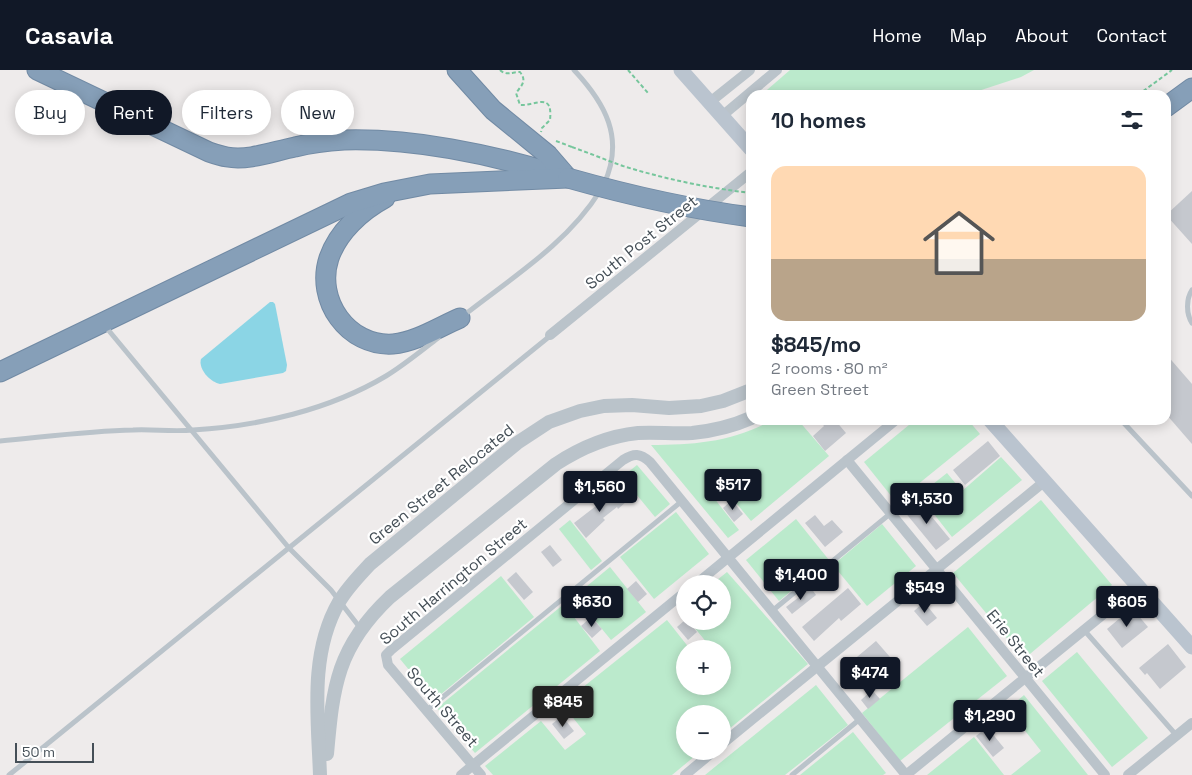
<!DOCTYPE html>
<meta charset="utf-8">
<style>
body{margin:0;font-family:"Space Grotesk",sans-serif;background:#f2f2f3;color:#1f2937;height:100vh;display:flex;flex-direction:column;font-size:19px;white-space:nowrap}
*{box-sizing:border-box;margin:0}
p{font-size:16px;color:#747a83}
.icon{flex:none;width:28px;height:28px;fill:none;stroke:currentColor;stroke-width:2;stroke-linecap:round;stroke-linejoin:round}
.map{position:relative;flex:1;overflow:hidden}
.details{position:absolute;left:746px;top:20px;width:425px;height:335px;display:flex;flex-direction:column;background:#fff;border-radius:15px;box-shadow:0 2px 12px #0003}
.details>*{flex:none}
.guide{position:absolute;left:15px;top:20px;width:475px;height:45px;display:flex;gap:10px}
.buttons{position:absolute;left:676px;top:505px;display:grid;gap:10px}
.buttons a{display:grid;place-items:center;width:55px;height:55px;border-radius:50%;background:#fff;box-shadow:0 2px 12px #0003;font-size:25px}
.scale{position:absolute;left:15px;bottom:12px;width:79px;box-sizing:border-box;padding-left:5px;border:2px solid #454f57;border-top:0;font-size:14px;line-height:18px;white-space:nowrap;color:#454f57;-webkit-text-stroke:4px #fff;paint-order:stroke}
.price{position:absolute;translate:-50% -42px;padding:0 11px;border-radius:5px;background:#111827;color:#fff;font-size:16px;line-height:32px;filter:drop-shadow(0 1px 2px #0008)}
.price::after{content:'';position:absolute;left:50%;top:30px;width:15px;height:11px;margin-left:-8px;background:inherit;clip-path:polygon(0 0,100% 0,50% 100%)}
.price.active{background:#222;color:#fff}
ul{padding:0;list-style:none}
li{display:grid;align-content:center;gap:10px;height:265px;padding:0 25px}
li+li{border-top:1px solid #e0e1e3}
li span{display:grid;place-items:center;height:155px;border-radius:15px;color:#555}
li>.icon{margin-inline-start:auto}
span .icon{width:90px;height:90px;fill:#fffc;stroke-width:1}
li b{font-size:21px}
h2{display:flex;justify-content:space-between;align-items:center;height:60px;padding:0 25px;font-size:21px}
.chip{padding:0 18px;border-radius:22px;background:#fff;box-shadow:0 2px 12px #0003;font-size:18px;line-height:45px}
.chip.active{background:#111827;color:#fff}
header{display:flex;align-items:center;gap:30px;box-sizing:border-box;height:70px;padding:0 25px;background:#111827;color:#fff}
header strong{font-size:24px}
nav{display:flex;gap:28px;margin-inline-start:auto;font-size:18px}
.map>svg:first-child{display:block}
</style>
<header>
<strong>Casavia</strong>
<nav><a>Home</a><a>Map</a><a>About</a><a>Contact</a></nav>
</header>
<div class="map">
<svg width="1192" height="705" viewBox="0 0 1192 705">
<rect width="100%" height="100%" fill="#eeebeb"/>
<!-- green -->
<g fill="#bbeacc">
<path d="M790 0H1034L1021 7 966 25H761Z"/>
<path d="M772 350H798L829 386 751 451 718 411 707 419 739 460 728 468 651 375C694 375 734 372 772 350Z"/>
<path d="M915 350H968L980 364 896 432 864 392Z"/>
<path d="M1001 387 1022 410 952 467 919 425 947 403 962 421Z"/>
<path d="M637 395 670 434 655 447 622 407Z"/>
<path d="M1041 430 1112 515 1024 589 953 503Z"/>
<path d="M676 442 709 484 654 529 620 487Z"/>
<path d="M796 449 829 490 779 531 746 490Z"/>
<path d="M570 450 602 491 591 500 559 459Z"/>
<path d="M882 454 916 496 867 536 833 495Z"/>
<path d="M610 497 646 542 611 570 575 526Z"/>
<path d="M727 502 808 594 723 664 722 644H685V681H701L672 705H493L485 696 541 651 565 680 586 664 562 634 667 550 690 579H685V616H722V579H712L689 551H722V514H712Z"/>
<path d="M501 506 534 547 434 630 400 589Z"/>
<path d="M564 534 600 581 475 683 437 638Z"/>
<path d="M968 557 1007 606 900 691 862 643Z"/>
<path d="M1077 582 1148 668 1112 697 1042 611Z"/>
<path d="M816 615 848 655 785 705H705Z"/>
<path d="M1024 625 1088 705H1011L1041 681 1008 639Z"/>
<path d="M853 662 886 703 883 705H800Z"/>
<path d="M974 667 1004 705H927Z"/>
</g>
<!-- water -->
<path fill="#8bd5e5" d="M270 232H273L275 234 287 295 286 301 283 303 220 314C210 312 198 299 201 289Z"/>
<!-- building -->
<g fill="#c5c8ce">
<path d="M1192 121V174L1166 145Z"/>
<path d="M1166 284 1192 314V374L1166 344Z"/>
<path d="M819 350H835L846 363 825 381 813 366 824 356Z"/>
<path d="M988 371 1000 386 965 415 953 400Z"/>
<path d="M618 419 627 431 618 439 617 437 603 448 605 450 586 468 574 453Z"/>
<path d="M732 430 743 444 734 452 723 438Z"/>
<path d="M918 430 950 469 936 480 904 441Z"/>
<path d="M815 445 824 456 832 450 843 462 825 477 805 453Z"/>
<path d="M550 475 562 490 553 497 541 482Z"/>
<path d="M516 502 533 522 524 530 507 510Z"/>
<path d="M636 511 647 524 638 532 627 519Z"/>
<path d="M811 518 816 525 792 544 786 537Z"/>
<path d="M848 518 861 534 841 551 839 548 814 571 802 557Z"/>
<path d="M924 532 937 548 927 556 914 541Z"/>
<path d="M1132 538 1148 557 1122 578 1107 559Z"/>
<path d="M591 547 602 559 592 568 581 556Z"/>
<path d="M685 550 688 551 697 562 688 570 677 557Z"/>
<path d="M876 571 890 587 877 598 874 595 861 605 851 592Z"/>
<path d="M1168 574 1186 597 1160 619 1147 603 1145 605 1139 598Z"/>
<path d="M872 620 880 629 868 639 861 630Z"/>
<path d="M562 646 574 661 564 669 552 654Z"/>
<path d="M987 657 1004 678 993 687 976 666Z"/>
</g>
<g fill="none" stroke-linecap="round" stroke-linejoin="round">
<defs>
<g id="motorway">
<path d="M37 0 209 82C215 84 221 86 227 87 249 91 274 81 295 77 311 73 327 71 344 70 412 68 490 84 555 104"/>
<path d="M457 0 493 40 548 85 567 107"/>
<path d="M1166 37 1192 18"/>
<path d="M385 128C361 141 338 162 329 188 315 230 348 277 393 274 416 272 439 257 460 248"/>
<path d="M0 302 351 133 384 123 430 114 568 108"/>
</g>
</defs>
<!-- motorway casing -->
<use href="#motorway" stroke="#718aa4" stroke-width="21"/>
<!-- path -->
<g stroke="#76c69c" stroke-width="2" stroke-dasharray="4 2.5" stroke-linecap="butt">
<path d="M500 0C506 6 512 2 520 2 527 11 522 15 516 23L520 35C536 36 553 21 550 50L542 58 541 62"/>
<path d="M628 0 648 23"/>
<path d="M1138 25 1172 0"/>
<path d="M556 71 572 77"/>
</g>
<!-- service -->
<g stroke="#bac3ca" stroke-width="5">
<path d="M574 0C605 33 625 68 604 114"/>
<path d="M1192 220C1186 229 1186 244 1192 253"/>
<path d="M463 246C511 208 567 174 600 121"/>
<path d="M105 256 289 478 331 520 361 559"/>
<path d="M1121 350 1192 426"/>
<path d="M0 371C44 367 88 361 133 360 153 359 173 362 193 360 259 356 329 340 386 306 404 295 421 281 438 268"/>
<path d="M772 541 891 443"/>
<path d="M1084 560 1177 666"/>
<path d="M427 640 682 431"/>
<path d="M9 705 550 266"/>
<path d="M792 705 860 649"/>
</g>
<!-- minor -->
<g stroke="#bac3ca" stroke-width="10">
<path d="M710 32 750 0"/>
<path d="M722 46 777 0"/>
<path d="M550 265 751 102"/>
<path d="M847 390 1105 705"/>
<path d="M696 514 896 350"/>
<path d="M722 674 1045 411"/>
<path d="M461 705 685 522"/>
<path d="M481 705 388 595 386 585 391 580 623 390C634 383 640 383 650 392L906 705"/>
<path d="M685 705 714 681"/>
<path d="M906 705 1138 516"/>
<path d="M1128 705 1192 653"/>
</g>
<!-- tertiary -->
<g stroke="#bac3ca" stroke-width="14">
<path d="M327 684C333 616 337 577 390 527L556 394C582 377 608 366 638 363 656 362 674 364 692 363 712 361 733 356 751 348"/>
<path d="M320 705C318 648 309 584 339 532 347 518 359 506 370 494L517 373 549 352 580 341 604 336 632 335 669 338 701 336 723 331 751 320"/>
</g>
<!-- secondary -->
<g stroke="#bac4cf" stroke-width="15">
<path d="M681 0 751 79"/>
<path d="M990 350 1192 577"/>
</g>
<!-- motorway -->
<use href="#motorway" stroke="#869fb8" stroke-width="19"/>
<defs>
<path id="motorway-bridge" d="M568 108C628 125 689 139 751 147"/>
</defs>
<!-- motorway-bridge casing -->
<use href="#motorway-bridge" stroke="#718aa4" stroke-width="21" stroke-linecap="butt"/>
<!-- path-bridge -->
<path stroke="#76c69c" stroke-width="2" stroke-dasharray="4 2.5" stroke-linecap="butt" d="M572 77C589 83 606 90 623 96 665 109 708 118 751 123"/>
<!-- motorway-bridge -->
<use href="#motorway-bridge" stroke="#869fb8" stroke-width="19"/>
</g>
<g text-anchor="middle" stroke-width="4.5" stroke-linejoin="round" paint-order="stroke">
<!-- street labels -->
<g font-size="16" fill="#454f57" stroke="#fff">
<text transform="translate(641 172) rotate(-39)" y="6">South Post Street</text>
<text transform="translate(441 414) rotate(-39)" y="6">Green Street Relocated</text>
<text transform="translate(453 511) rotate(-40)" y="6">South Harrington Street</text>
<text transform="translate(1016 573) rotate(51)" y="6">Erie Street</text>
<text transform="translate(443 637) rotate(49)" y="6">South Street</text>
</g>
</g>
</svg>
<div class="buttons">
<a><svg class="icon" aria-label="locate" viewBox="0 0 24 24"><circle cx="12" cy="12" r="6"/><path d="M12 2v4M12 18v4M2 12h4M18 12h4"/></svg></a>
<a>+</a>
<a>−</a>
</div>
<div class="scale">50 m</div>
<b class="price" style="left:733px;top:441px">$517</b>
<b class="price" style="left:600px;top:443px">$1,560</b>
<b class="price" style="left:927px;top:455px">$1,530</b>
<b class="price" style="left:801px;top:531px">$1,400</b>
<b class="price" style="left:925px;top:544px">$549</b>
<b class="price" style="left:592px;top:558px">$630</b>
<b class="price" style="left:1127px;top:558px">$605</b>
<b class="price" style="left:870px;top:629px">$474</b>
<b class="price active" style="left:563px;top:658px">$845</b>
<b class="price" style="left:990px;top:672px">$1,290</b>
<div class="guide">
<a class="chip">Buy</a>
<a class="chip active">Rent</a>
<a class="chip">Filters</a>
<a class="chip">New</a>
</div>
<section class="details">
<h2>10 homes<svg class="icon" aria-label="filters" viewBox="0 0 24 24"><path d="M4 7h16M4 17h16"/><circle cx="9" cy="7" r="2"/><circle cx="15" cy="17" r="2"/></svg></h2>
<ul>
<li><span style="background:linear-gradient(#ffd9b3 60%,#b9a48a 0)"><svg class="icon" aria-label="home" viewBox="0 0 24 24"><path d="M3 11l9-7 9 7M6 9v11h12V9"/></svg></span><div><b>$845/mo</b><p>2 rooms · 80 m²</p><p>Green Street</p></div></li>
</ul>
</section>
</div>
